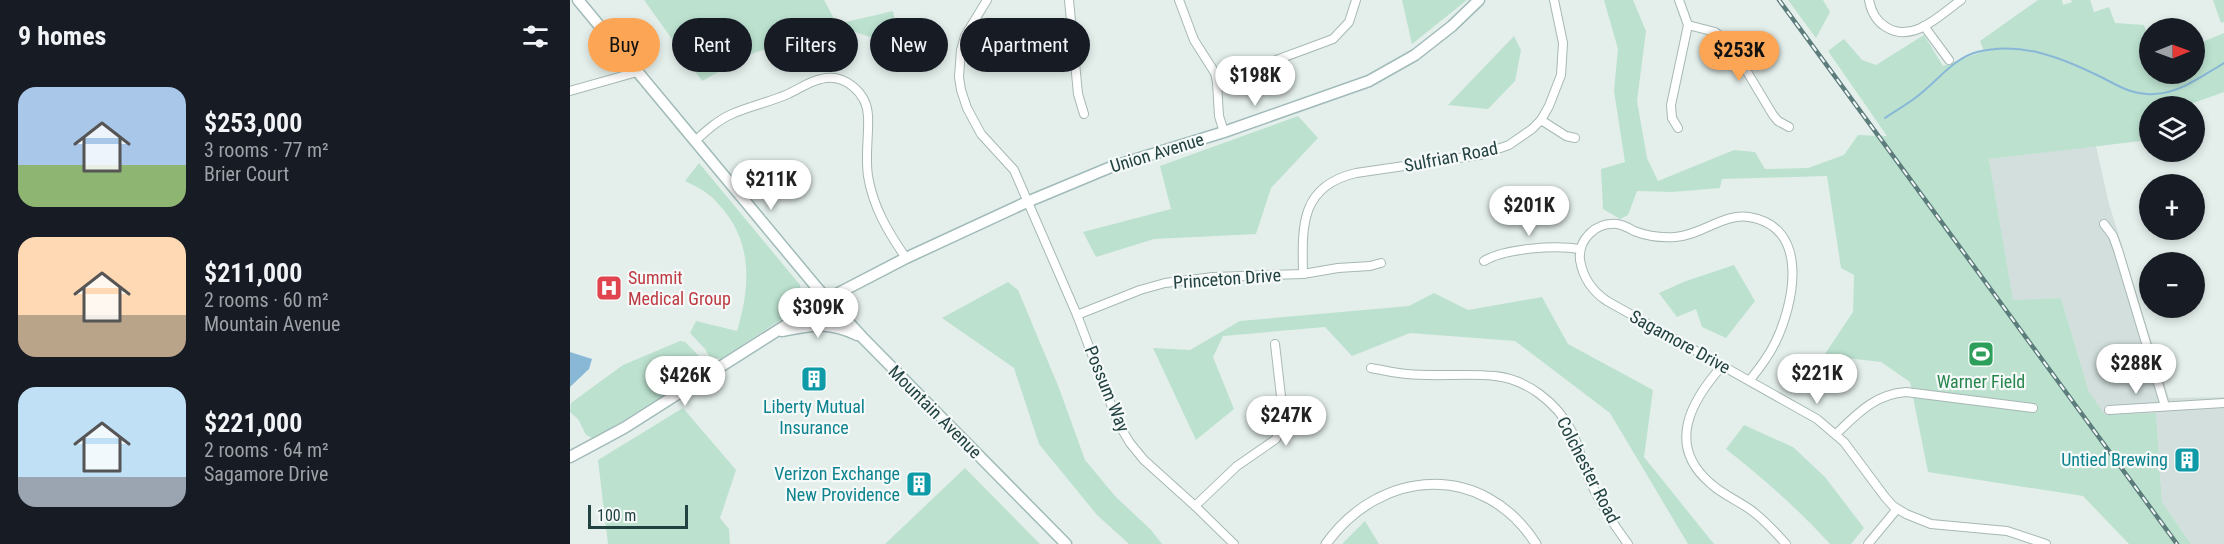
<!DOCTYPE html>
<meta charset="utf-8">
<style>
body{margin:0;font-family:"Roboto Condensed",sans-serif;background:#20242c;color:#f1f3f6;height:100vh;display:flex;flex-direction:column;font-size:22px;white-space:nowrap}
*{box-sizing:border-box;margin:0}
p{font-size:20px;color:#9ea1a6}
.icon{flex:none;width:33px;height:33px;fill:none;stroke:currentColor;stroke-width:2;stroke-linecap:round;stroke-linejoin:round}
.map{position:relative;flex:1;overflow:hidden}
.side{display:flex;flex-direction:column;background:#171b24;width:570px}
.side>*{flex:none}
.guide{position:absolute;left:18px;top:18px;width:570px;height:54px;display:flex;gap:12px}
.needle{width:39px;rotate:89deg}
.tools{position:absolute;left:1569px;top:18px;display:grid;gap:12px}
.tools a{display:grid;place-items:center;width:66px;height:66px;border-radius:50%;background:#171b24;box-shadow:0 3px 9px #0003;font-size:30px}
.scale{position:absolute;left:18px;bottom:15px;width:100px;box-sizing:border-box;padding-left:6px;border:3px solid #224241;border-top:0;font-size:16px;line-height:21px;white-space:nowrap;color:#224241;-webkit-text-stroke:4px #f5faf9;paint-order:stroke}
.price{position:absolute;translate:-50% -51px;padding:0 14px;border-radius:21px;background:#fff;color:#222;font-size:20px;line-height:39px;filter:drop-shadow(0 2px 3px #0008)}
.price::after{content:'';position:absolute;left:50%;top:36px;width:18px;height:14px;margin-left:-9px;background:inherit;clip-path:polygon(0 0,100% 0,50% 100%)}
.price.selected{background:#fca655;color:#111}
ul{padding:0;list-style:none}
li{display:flex;align-items:center;gap:18px;height:150px;padding:0 18px}
li span{display:grid;place-items:center;flex:none;width:168px;height:120px;border-radius:18px;color:#555}
li>.icon{margin-inline-start:auto}
span .icon{width:72px;height:72px;fill:#fffc;stroke-width:1}
li b{font-size:26px}
h2{display:flex;justify-content:space-between;align-items:center;height:72px;padding:0 18px;font-size:26px}
.pill{padding:0 21px;border-radius:27px;background:#171b24;box-shadow:0 3px 9px #0003;font-size:21px;line-height:54px}
.pill.selected{background:#fca655;color:#111}
main{display:flex;flex:1;min-height:0}
.map>svg:first-child{display:block}
</style>
<main>
<section class="side">
<h2>9 homes<svg class="icon" aria-label="filters" viewBox="0 0 24 24"><path d="M4 7h16M4 17h16"/><circle cx="9" cy="7" r="2"/><circle cx="15" cy="17" r="2"/></svg></h2>
<ul>
<li><span style="background:linear-gradient(#a9c7e8 65%,#8fb573 0)"><svg class="icon" aria-label="home" viewBox="0 0 24 24"><path d="M3 11l9-7 9 7M6 9v11h12V9"/></svg></span><div><b>$253,000</b><p>3 rooms · 77 m²</p><p>Brier Court</p></div></li>
<li><span style="background:linear-gradient(#ffd9b3 65%,#b9a48a 0)"><svg class="icon" aria-label="home" viewBox="0 0 24 24"><path d="M3 11l9-7 9 7M6 9v11h12V9"/></svg></span><div><b>$211,000</b><p>2 rooms · 60 m²</p><p>Mountain Avenue</p></div></li>
<li><span style="background:linear-gradient(#bfe0f5 75%,#9aa5b1 0)"><svg class="icon" aria-label="home" viewBox="0 0 24 24"><path d="M3 11l9-7 9 7M6 9v11h12V9"/></svg></span><div><b>$221,000</b><p>2 rooms · 64 m²</p><p>Sagamore Drive</p></div></li>
</ul>
</section>
<div class="map">
<svg width="1654" height="544" viewBox="0 0 1654 544">
<rect width="100%" height="100%" fill="#e4efec"/>
<!-- built -->
<path fill="#d2dfdd" d="M1526 146 1539 204 1599 398 1654 397V544H1621L1592 502 1586 413 1535 416 1519 392 1491 298 1443 301 1419 159Z"/>
<!-- green -->
<g fill="#bce1cf">
<path d="M74 0H254L267 24 323 11 330 47 279 30 240 35 181 54 132 81Z"/>
<path d="M832 0H897L842 44Z"/>
<path d="M1034 0H1063L1076 31 1067 101 1077 158 1088 181 1164 150 1185 152 1195 169 1238 168 1274 155 1288 135 1317 136 1258 51 1274 39 1292 60 1306 65 1354 35 1373 66 1414 51 1410 41 1468 0H1492L1493 5 1502 2 1501 0H1520L1524 12 1539 7 1545 23 1574 25 1579 40 1580 74H1624L1625 45 1654 33V92L1615 106H1580L1579 140 1419 159 1443 300 1491 298 1519 392 1535 415 1586 413 1592 502 1621 544H1559L1513 496 1358 472 1340 382 1311 362 1277 358 1267 373 1249 363 1283 312 1284 275 1271 268 1257 176 1152 179 1150 188 1102 192 1067 191 1058 215 1050 219 1033 209 1031 169 1055 162 1044 91 1048 49Z"/>
<path d="M1218 0H1253L1260 12 1246 38Z"/>
<path d="M1643 0H1654V22L1651 23Z"/>
<path d="M944 36 951 50 945 81 918 109 878 105Z"/>
<path d="M728 116 748 138 701 188 686 234 584 239 526 257 513 232 601 209 590 166Z"/>
<path d="M129 163 230 285 233 305 151 359 139 357 136 350 120 333 126 321 167 331C180 288 183 244 152 208 148 204 144 198 139 195 132 189 123 185 115 181Z"/>
<path d="M1164 265 1185 301 1156 338 1132 327 1126 309 1107 317 1089 293 1116 281Z"/>
<path d="M438 282 448 290 489 388 515 460 545 496 581 530 592 544H559L527 515 469 444 444 368 372 318Z"/>
<path d="M864 293 898 310 972 297 998 344 1083 390 1074 457 1144 544H1118L1040 413 945 341 840 333 782 356 755 327 653 336 643 357 664 409 626 440 583 348 620 350 670 321 839 306Z"/>
<path d="M110 341 115 342 132 359V371L24 439 16 435 8 419 0 412 1 403 53 365Z"/>
<path d="M113 408 166 470 150 518 159 529 160 544H38L28 460Z"/>
<path d="M1174 425 1223 447 1255 477 1294 528 1281 544H1260C1228 509 1194 479 1156 449Z"/>
<path d="M395 468 470 544H315Z"/>
<path d="M795 521 809 544H772Z"/>
</g>
<!-- water -->
<path fill="#89b8d7" d="M0 352 22 359 19 369 0 387Z"/>
<g fill="none" stroke-linecap="round" stroke-linejoin="round">
<!-- stream -->
<path stroke="#89b8d7" stroke-width="2" d="M1315 118C1325 111 1336 105 1345 98 1365 84 1383 58 1407 52 1450 41 1490 57 1529 76 1547 85 1563 96 1584 94 1610 93 1632 76 1654 63"/>
<defs>
<g id="minor">
<path d="M417 0 395 36 391 50 389 77 391 90 397 108 411 134 444 170 507 315 548 423 560 443 574 460 625 506 664 544"/>
<path d="M499 0 508 94 514 114"/>
<path d="M609 0 624 40 645 73 647 82 649 116 654 132"/>
<path d="M1299 0C1301 11 1306 21 1316 27 1343 44 1370 15 1391 0"/>
<path d="M1118 25 1145 32 1161 45 1203 115 1208 121 1219 127"/>
<path d="M1354 26 1379 60"/>
<path d="M647 82 763 39 779 22 786 0"/>
<path d="M0 91 67 72"/>
<path d="M971 120 996 136 1005 138"/>
<path d="M1108 128 1102 118 1101 105 1118 25 1109 0"/>
<path d="M125 141C136 131 148 120 162 114 180 106 200 102 218 94 229 89 240 81 251 79 275 73 297 93 298 116 299 136 295 155 298 176 303 207 318 232 336 258"/>
<path d="M1534 224 1543 236 1548 250 1595 406"/>
<path d="M914 261C935 248 986 245 1010 249"/>
<path d="M733 274C732 226 730 186 786 173L910 155 939 145 962 129 971 120 979 106 991 75 993 43 984 0"/>
<path d="M507 315 570 290 595 283 643 277 733 274 768 268 800 266 811 263"/>
<path d="M1152 366C1121 401 1096 445 1140 483 1154 496 1172 502 1186 514 1197 523 1207 534 1216 544"/>
<path d="M801 368C813 370 825 373 837 374 866 377 896 373 925 376 956 379 986 402 1001 430 1009 445 1012 462 1018 477 1029 501 1042 523 1058 544"/>
<path d="M1179 381C1189 369 1198 357 1205 343 1224 304 1241 227 1179 217 1154 213 1132 235 1105 237 1091 238 1077 236 1064 231 1059 228 1053 225 1047 224 1026 222 1008 239 1010 260 1013 278 1022 291 1037 301L1247 419 1274 442 1315 497 1323 506 1336 514 1361 524 1437 531 1476 544"/>
<path d="M1539 410 1654 403"/>
<path d="M1266 434C1287 414 1305 394 1336 392L1463 408"/>
<path d="M625 506 667 466 706 439 712 422V405L705 344"/>
<path d="M1298 544 1327 509"/>
</g>
<path id="tertiary" d="M756 544C811 467 914 462 966 544"/>
<g id="secondary">
<path d="M8 0 248 289 292 337 496 544"/>
<path d="M212 331C242 325 258 321 287 335"/>
<path d="M0 457 54 428 257 299 336 258 457 202 541 167 654 132 799 81 845 55 882 26 909 0"/>
</g>
</defs>
<!-- minor casing -->
<use href="#minor" stroke="#a6b8b5" stroke-width="10"/>
<!-- tertiary casing -->
<use href="#tertiary" stroke="#a6b8b5" stroke-width="11"/>
<!-- secondary casing -->
<use href="#secondary" stroke="#a1bbb9" stroke-width="13"/>
<!-- minor -->
<use href="#minor" stroke="#fff" stroke-width="8"/>
<!-- tertiary -->
<use href="#tertiary" stroke="#fff" stroke-width="9"/>
<!-- secondary -->
<use href="#secondary" stroke="#fff" stroke-width="10"/>
<defs>
<path id="rail" d="M1209 0 1607 544"/>
</defs>
<!-- rail casing -->
<use href="#rail" stroke="#5c7d7c" stroke-width="4.5"/>
<!-- rail -->
<use href="#rail" stroke="#f5faf9" stroke-width="2" stroke-dasharray="7" stroke-linecap="butt"/>
</g>
<!-- icons -->
<defs>
<symbol id="hospital-square" viewBox="-11 -11 22 22"><rect x="-9" y="-9" width="18" height="18" rx="4" fill="#e0444e" stroke="#f5faf9"/><path d="M-5-5h3v3.5h4V-5h3V5h-3V1.5h-4V5h-3Z" fill="#fff"/></symbol>
<symbol id="stadium-square" viewBox="-11 -11 22 22"><rect x="-9" y="-9" width="18" height="18" rx="4" fill="#2e9e5b" stroke="#f5faf9"/><path d="M0-5a6.5 5 0 1 0 0 10a6.5 5 0 1 0 0-10ZM-3.5-1.8h7v3.6h-7Z" fill="#fff"/></symbol>
<symbol id="building-square" viewBox="-11 -11 22 22"><rect x="-9" y="-9" width="18" height="18" rx="4" fill="#0f9aa8" stroke="#f5faf9"/><path d="M-4-6H4V6H1V3H-1V6H-4ZM-2.5-4.3h1.7v1.8h-1.7ZM.8-4.3h1.7v1.8H.8ZM-2.5-1h1.7V.8h-1.7ZM.8-1h1.7V.8H.8Z" fill="#fff"/></symbol>
</defs>
<g fill-rule="evenodd">
<use href="#hospital-square" x="24" y="273" width="30" height="30"/>
<use href="#stadium-square" x="1396" y="339" width="30" height="30"/>
<use href="#building-square" x="229" y="364" width="30" height="30"/>
<use href="#building-square" x="1602" y="445" width="30" height="30"/>
<use href="#building-square" x="334" y="469" width="30" height="30"/>
</g>
<g text-anchor="middle" stroke-width="4.5" stroke-linejoin="round" paint-order="stroke">
<!-- street labels -->
<g font-size="18" fill="#224241" stroke="#f5faf9">
<text transform="translate(587 153) rotate(-17)" y="6">Union Avenue</text>
<text transform="translate(881 157) rotate(-11)" y="6">Sulfrian Road</text>
<text transform="translate(657 279) rotate(-4)" y="6">Princeton Drive</text>
<text transform="translate(1110 342) rotate(29)" y="6">Sagamore Drive</text>
<text transform="translate(537 389) rotate(68)" y="6">Possum Way</text>
<text transform="translate(365 412) rotate(45)" y="6">Mountain Avenue</text>
<text transform="translate(1018 470) rotate(63)" y="6">Colchester Road</text>
</g>
<!-- health labels -->
<g font-size="18" fill="#be3a42" stroke="#f5faf9" text-anchor="start">
<text x="58" y="284">Summit<tspan x="58" dy="21">Medical Group</tspan></text>
</g>
<!-- leisure labels -->
<g font-size="18" fill="#27864d" stroke="#f5faf9">
<text x="1411" y="388">Warner Field</text>
</g>
<!-- culture labels -->
<g font-size="18" fill="#0d838f" stroke="#f5faf9" text-anchor="end">
<text x="244" y="413" text-anchor="middle">Liberty Mutual<tspan x="244" dy="21">Insurance</tspan></text>
<text x="1598" y="466">Untied Brewing</text>
<text x="330" y="480">Verizon Exchange<tspan x="330" dy="21">New Providence</tspan></text>
</g>
</g>
</svg>
<div class="tools">
<a><svg class="needle" viewBox="-14 -14 28 28"><path d="M0-13l5 13h-10z" fill="#e53935"/><path d="M0 13l5-13h-10z" fill="#9ea1a6"/></svg></a>
<a><svg class="icon" aria-label="layers" viewBox="0 0 24 24"><path d="M12 4l9 5-9 5-9-5zM3 14l9 5 9-5"/></svg></a>
<a>+</a>
<a>−</a>
</div>
<div class="scale">100 m</div>
<b class="price selected" style="left:1169px;top:82px">$253K</b>
<b class="price" style="left:685px;top:107px">$198K</b>
<b class="price" style="left:201px;top:211px">$211K</b>
<b class="price" style="left:959px;top:237px">$201K</b>
<b class="price" style="left:248px;top:339px">$309K</b>
<b class="price" style="left:1566px;top:395px">$288K</b>
<b class="price" style="left:1247px;top:405px">$221K</b>
<b class="price" style="left:115px;top:407px">$426K</b>
<b class="price" style="left:716px;top:447px">$247K</b>
<div class="guide">
<a class="pill selected">Buy</a>
<a class="pill">Rent</a>
<a class="pill">Filters</a>
<a class="pill">New</a>
<a class="pill">Apartment</a>
</div>
</div>
</main>
